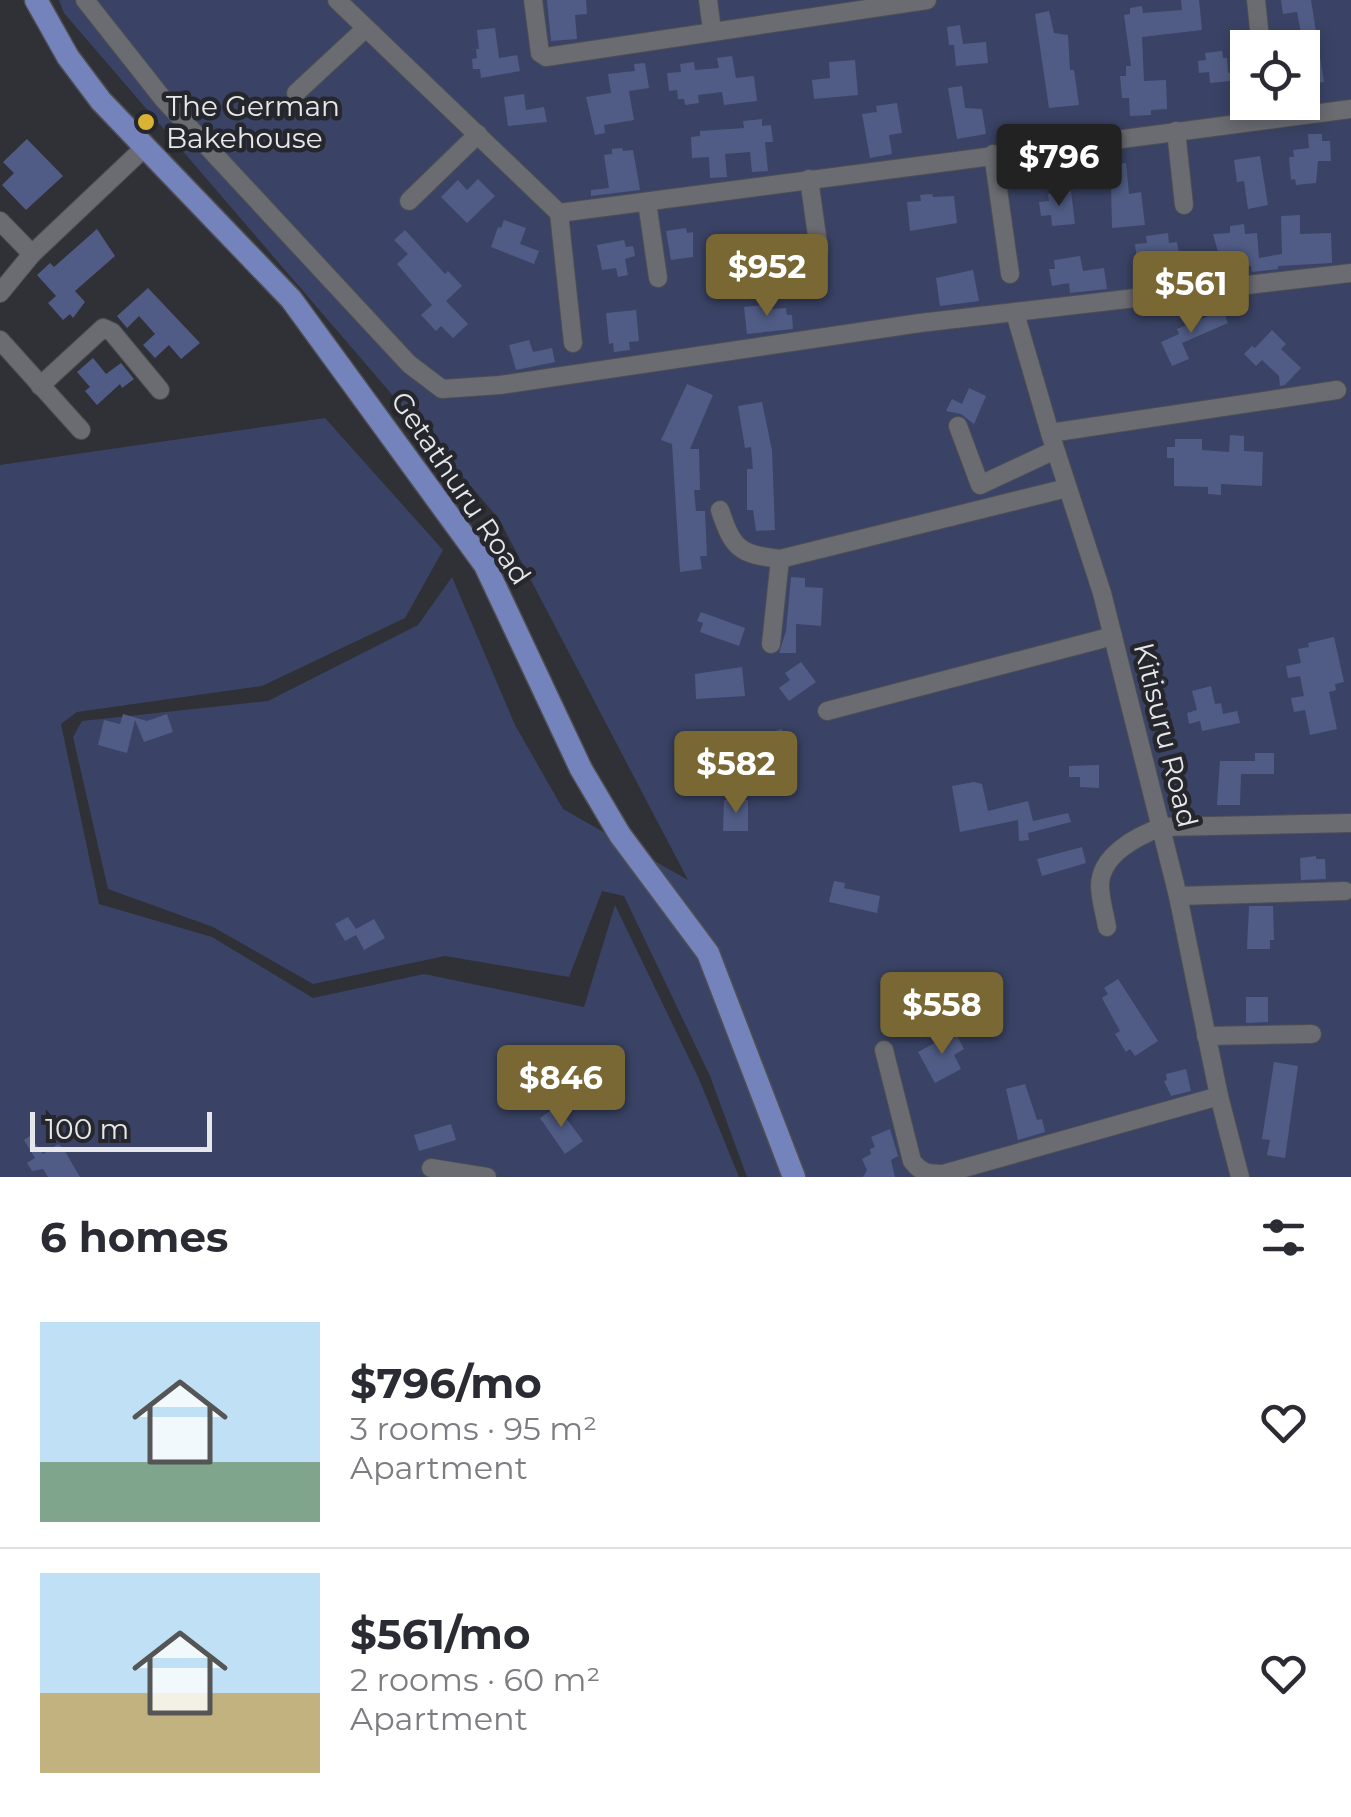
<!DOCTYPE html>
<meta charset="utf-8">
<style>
body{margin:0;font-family:Montserrat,sans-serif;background:#f7f7f7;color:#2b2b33;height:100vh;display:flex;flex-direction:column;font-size:38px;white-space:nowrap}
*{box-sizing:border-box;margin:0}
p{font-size:32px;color:#7c7c81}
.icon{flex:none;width:55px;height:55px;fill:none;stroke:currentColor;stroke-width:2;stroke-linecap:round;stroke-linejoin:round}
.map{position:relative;height:1177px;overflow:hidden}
.drawer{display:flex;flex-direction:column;background:#fff;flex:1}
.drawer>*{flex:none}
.controls{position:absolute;left:1230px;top:30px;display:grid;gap:20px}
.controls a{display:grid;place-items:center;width:90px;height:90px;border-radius:0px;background:#fff;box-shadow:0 5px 15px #0003;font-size:50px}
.scale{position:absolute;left:30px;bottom:25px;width:182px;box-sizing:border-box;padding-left:10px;border:5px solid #e6e7eb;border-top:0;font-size:28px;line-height:35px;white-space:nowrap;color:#e6e7eb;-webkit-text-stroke:8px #26272c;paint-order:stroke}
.price{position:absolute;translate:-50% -85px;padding:0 22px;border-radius:10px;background:#796833;color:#fff;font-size:32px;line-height:65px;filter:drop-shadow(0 2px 5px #0008)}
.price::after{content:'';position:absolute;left:50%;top:60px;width:30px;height:22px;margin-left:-15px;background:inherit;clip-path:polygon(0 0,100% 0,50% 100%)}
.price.selected{background:#222;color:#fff}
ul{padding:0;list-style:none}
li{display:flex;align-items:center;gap:30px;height:250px;padding:0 40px}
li+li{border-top:2px solid #e1e1e2}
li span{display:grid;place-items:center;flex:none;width:280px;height:200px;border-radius:0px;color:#555}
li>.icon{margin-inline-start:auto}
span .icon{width:120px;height:120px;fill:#fffc;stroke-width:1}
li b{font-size:42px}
h2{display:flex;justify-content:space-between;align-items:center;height:120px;padding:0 40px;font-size:42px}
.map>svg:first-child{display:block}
</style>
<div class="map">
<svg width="1351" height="1177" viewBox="0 0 1351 1177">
<rect width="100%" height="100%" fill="#2f3136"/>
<!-- green -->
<g fill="#3a4365" fill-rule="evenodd">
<path d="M59 0H1351V1177H747L710 1076 624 896 602 891 569 977 445 956 313 984 213 927 108 889 73 737 82 721 268 701 418 625 452 577 515 725 563 809 688 880 499 519 64 13ZM1248 48H1302V102H1248Z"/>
<path d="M325 418 443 550 405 618 262 686 77 712 61 724 99 904 212 937 313 998 424 974 584 1007 615 905 699 1079 739 1177H0V465Z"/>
</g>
<!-- building -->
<g fill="#505c85">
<path d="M547 0H586L587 14 575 15 577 39 551 41Z"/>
<path d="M1181 0H1199L1202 30 1142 37 1144 81 1166 80 1167 109 1151 110V115L1130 116 1129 98H1122L1120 76H1126V66H1131L1124 15 1130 14V8L1142 6 1143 13 1182 10Z"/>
<path d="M1281 0H1311L1324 82 1302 85V66H1307L1303 33H1301L1297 12 1283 14Z"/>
<path d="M1049 11 1054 33 1068 35 1070 70H1074L1079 105 1049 108 1035 14Z"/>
<path d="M960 25 963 44 986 42 988 63 956 66 954 45H949L947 27Z"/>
<path d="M495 28 499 58 517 55 520 71 481 78 480 69H473L472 59 477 58 476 49H479L477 30Z"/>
<path d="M1222 51 1223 58H1227L1228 73 1246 69 1248 85 1232 88 1231 81 1210 83 1209 72 1199 73 1198 61 1206 60 1205 53Z"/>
<path d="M732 56 736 78 754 76 757 101 724 105 722 92 698 95 699 103 685 105 684 99H678L677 90 669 91 667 73 681 72 680 64 694 62 695 70 719 68 717 58Z"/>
<path d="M855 60 858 95 814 99 812 80 830 78 829 62Z"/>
<path d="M645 63 649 88 629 91 634 120 604 125 605 133 595 135 586 97 611 93 608 74 635 71 634 64Z"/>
<path d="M962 86 965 108 982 109 986 134 957 139 948 88Z"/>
<path d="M524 94 526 110 544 107 547 122 508 126 504 97Z"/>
<path d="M897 103 902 133 889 135 892 154 870 158 862 114 877 112 876 106Z"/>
<path d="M762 119V126L771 125 773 142H765L768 171 752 172 750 152 725 154 727 177 710 178 709 157 692 158 691 137 700 136V131L744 128 743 121Z"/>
<path d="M1308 134H1322V141H1330L1331 161H1318L1316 183 1296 185 1295 179 1291 180 1289 157H1294L1293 150 1309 148Z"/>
<path d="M27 139 63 176 26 210 2 185 14 173 3 162Z"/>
<path d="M622 148 623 151 633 150 640 190 591 196V190L609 188 604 155 612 154V149Z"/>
<path d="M1260 156 1268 205 1248 209 1244 181 1237 182 1234 160Z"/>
<path d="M1126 163 1129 194 1141 192 1145 225 1112 228 1111 183H1107L1105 165Z"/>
<path d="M478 179 495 196 467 223 441 197 458 180 467 190Z"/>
<path d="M1071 191 1075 224 1052 226 1051 215 1041 216 1039 202 1049 201 1048 194Z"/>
<path d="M932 194 933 197 954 196 957 223 910 231 907 202 921 201 920 195Z"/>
<path d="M1300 215V234L1331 233 1332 263 1278 266V269L1252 272 1251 266 1228 268 1227 262 1221 263 1213 234 1230 233V226L1244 224 1245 234 1257 233 1259 258 1282 254 1281 216Z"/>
<path d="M504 220 526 228 520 244 539 251 534 264 491 247 498 227 501 228Z"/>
<path d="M686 228 687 233 693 232V257L671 260 666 231Z"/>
<path d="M97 229 115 256 75 291 85 302 73 318 70 314 63 320 48 303 56 296 37 275 50 263 54 267Z"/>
<path d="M405 230 445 274 448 271 462 286 446 301 468 324 453 338 441 326 436 331 421 315 432 305 397 264 408 254 394 240Z"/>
<path d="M1168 233 1169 243 1177 242 1179 253 1170 254 1174 281 1140 285 1135 244 1147 243 1146 236Z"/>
<path d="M624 240 626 247 633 246 635 256 625 259 628 275 618 277 616 268 602 270 597 245Z"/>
<path d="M1080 256 1083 271 1104 268 1107 289 1070 293 1069 283 1052 286 1049 269H1055L1054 260Z"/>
<path d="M973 270 979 301 940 306 936 278Z"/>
<path d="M148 288 200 343 181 359 169 345 155 358 143 345 155 334 139 316 127 328 117 316Z"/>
<path d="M772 304V309L786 308 787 315H792L793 329 747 334 744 307Z"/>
<path d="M636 310 639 341 629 342 630 350 614 352 613 343 609 344 606 313Z"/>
<path d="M1223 310 1228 323 1182 343 1189 359 1172 366 1161 342 1179 334 1177 329Z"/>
<path d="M1272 330 1286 344 1281 349 1301 368 1285 385 1280 386 1279 376 1262 360 1256 366 1244 354 1252 346 1255 348Z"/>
<path d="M529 340 533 352 552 348 555 362 516 370 509 345Z"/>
<path d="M93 358 106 374 121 363 134 379 122 388 120 384 97 405 85 391 90 387 77 372Z"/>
<path d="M687 384 713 395 690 449H699L700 490H694L695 501 696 511H705L707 556H700L702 569 680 572 672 444 661 440Z"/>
<path d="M969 388 986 396 974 424 961 414 946 411 952 399 962 404Z"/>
<path d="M762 402 772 450 775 530 756 531 753 510H747V469H753L751 447 745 448 738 406Z"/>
<path d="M1230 435 1244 436V451L1263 452 1262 486 1221 484V495L1208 494V487L1174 486V458H1167V447H1175V439H1202V450L1229 452Z"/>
<path d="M791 577 805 578V587L823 588 821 626 796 624V653H779L786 631Z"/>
<path d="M701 612 745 628 739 646 700 632 703 623 697 621Z"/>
<path d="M1334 637 1344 682 1335 684 1336 690 1329 692 1337 729 1310 735 1305 710 1294 712 1291 698 1304 696 1300 676 1288 678 1286 666 1301 663 1298 649 1309 647 1308 643Z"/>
<path d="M801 662 816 682 789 701 779 688 790 680 785 673Z"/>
<path d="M742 667 745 696 696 699 695 674Z"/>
<path d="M1211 686 1215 704 1221 703 1223 714 1237 711 1240 723 1202 731 1200 721 1189 724 1187 713 1197 710 1192 691Z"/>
<path d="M123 714 147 721 167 714 173 732 144 742 135 720 127 753 98 745 104 720 120 724Z"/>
<path d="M782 729 790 754 720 774 712 749Z"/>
<path d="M1255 753H1274V774H1241L1240 805H1217L1220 761H1255Z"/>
<path d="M1099 765V788L1080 787V777H1069V766Z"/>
<path d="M974 782 982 784 988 811 1028 801 1033 821 1068 813 1071 822 1028 833 1029 840 1019 841 1018 820 960 832 952 786Z"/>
<path d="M724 800H748V831H723Z"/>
<path d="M1082 847 1086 863 1042 876 1037 859Z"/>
<path d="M1316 856V859H1325L1326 879 1301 880 1300 858Z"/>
<path d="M834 881 845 883 844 888 880 896 877 913 829 902Z"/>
<path d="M1249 906H1273L1274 940H1270V949H1247Z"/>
<path d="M348 917 356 929 374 919 385 938 364 950 356 935 345 941 335 924Z"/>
<path d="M1118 979 1158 1041 1135 1056 1130 1049 1126 1052 1115 1034 1120 1031 1102 998 1108 994 1104 988Z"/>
<path d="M1246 997H1268V1022L1246 1023Z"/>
<path d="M955 1032 964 1049 954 1055 961 1069 935 1083 918 1052Z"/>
<path d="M1274 1062 1298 1066 1285 1158 1267 1155 1270 1140 1262 1139Z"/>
<path d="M1186 1069 1191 1091 1171 1096 1164 1081 1167 1080 1166 1074Z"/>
<path d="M1025 1084 1037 1120 1042 1119 1045 1132 1018 1140 1006 1089Z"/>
<path d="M557 1106 583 1141 565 1154 540 1118Z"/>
<path d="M451 1124 456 1140 419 1151 414 1135Z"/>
<path d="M890 1129 898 1156 891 1160 895 1177H863L867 1170 862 1159 871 1154 870 1149 875 1147 871 1137Z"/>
<path d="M30 1136 43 1154 58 1144 63 1148 80 1177H48L43 1169 32 1171 27 1163 35 1158 24 1140Z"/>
</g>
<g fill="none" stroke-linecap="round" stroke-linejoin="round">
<defs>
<g id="minor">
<path d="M85 0 164 100 409 364 442 389 500 385 920 323 1351 273"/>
<path d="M337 0 559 213 1351 109"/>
<path d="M533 0 540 53 546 57 927 0"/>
<path d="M708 0 712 30"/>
<path d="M1256 0 1261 48"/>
<path d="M296 93 366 28"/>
<path d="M1176 131 1184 205"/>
<path d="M993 154 1010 274"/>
<path d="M809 179 819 250"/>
<path d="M409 201 478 134"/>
<path d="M647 202 658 278"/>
<path d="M559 213 573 343"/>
<path d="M0 221 32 254"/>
<path d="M0 293 32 254 144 148"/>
<path d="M1015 313 1050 433 1102 593 1178 896 1219 1096 1240 1177"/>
<path d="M0 340 81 430"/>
<path d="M40 386 103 328 112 332 160 390"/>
<path d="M958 426 980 485 1055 450"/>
<path d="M1050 433 1337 390"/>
<path d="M720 510C733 549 739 554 780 559L1067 488"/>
<path d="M771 644 780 559"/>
<path d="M827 711 1113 636"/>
<path d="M1178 896 1345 891"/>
<path d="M1107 927C1105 914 1100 899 1100 886 1100 855 1137 836 1162 827L1350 823"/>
<path d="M1206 1036 1312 1034"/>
<path d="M884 1050 912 1161C921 1173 928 1174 943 1174L1219 1096"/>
<path d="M431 1168 487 1177"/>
</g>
<path id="major" d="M36 0 68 57 101 101 291 299 485 565 581 769 620 835 708 953 794 1177"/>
</defs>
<!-- minor casing -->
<use href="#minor" stroke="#4e4f53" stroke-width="20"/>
<!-- major casing -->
<use href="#major" stroke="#4e4f53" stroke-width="25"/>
<!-- minor -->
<use href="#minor" stroke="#6a6c72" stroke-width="18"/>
<!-- major -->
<use href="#major" stroke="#7483bb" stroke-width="22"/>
</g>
<!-- markers -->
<circle fill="#d9b334" stroke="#26272c" stroke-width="4" cx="146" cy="122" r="10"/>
<g text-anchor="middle" stroke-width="9" stroke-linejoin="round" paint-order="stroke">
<!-- poi labels -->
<g font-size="28" fill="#e6e7eb" stroke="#26272c" text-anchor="start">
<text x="166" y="116">The German<tspan x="166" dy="32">Bakehouse</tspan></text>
</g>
<!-- street labels -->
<g font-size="28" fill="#e6e7eb" stroke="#26272c">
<text transform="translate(461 488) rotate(56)" y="10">Getathuru Road</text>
<text transform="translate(1166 735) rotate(76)" y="10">Kitisuru Road</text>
</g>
</g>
</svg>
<div class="controls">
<a><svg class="icon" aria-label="locate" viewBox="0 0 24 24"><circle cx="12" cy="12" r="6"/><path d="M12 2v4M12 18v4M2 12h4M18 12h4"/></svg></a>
</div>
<div class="scale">100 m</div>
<b class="price selected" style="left:1059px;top:209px">$796</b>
<b class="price" style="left:767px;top:319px">$952</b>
<b class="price" style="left:1191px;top:336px">$561</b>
<b class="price" style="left:736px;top:816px">$582</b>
<b class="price" style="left:942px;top:1057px">$558</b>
<b class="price" style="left:561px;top:1130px">$846</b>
</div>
<section class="drawer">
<h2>6 homes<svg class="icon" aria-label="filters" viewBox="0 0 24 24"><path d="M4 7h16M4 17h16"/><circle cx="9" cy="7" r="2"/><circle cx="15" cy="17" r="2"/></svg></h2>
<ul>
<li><span style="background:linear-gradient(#bfe0f5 70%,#7fa58c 0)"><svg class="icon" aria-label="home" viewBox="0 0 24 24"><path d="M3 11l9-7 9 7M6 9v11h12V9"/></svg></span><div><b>$796/mo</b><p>3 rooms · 95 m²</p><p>Apartment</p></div><svg class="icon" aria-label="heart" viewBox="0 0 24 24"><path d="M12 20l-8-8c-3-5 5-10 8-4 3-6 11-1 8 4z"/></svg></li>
<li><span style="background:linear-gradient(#bfe0f5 60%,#c2b280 0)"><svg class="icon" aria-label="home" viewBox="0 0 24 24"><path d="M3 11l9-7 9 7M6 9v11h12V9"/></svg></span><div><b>$561/mo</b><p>2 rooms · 60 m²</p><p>Apartment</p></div><svg class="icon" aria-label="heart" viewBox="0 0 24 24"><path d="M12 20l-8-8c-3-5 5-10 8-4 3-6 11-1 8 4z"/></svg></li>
</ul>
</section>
